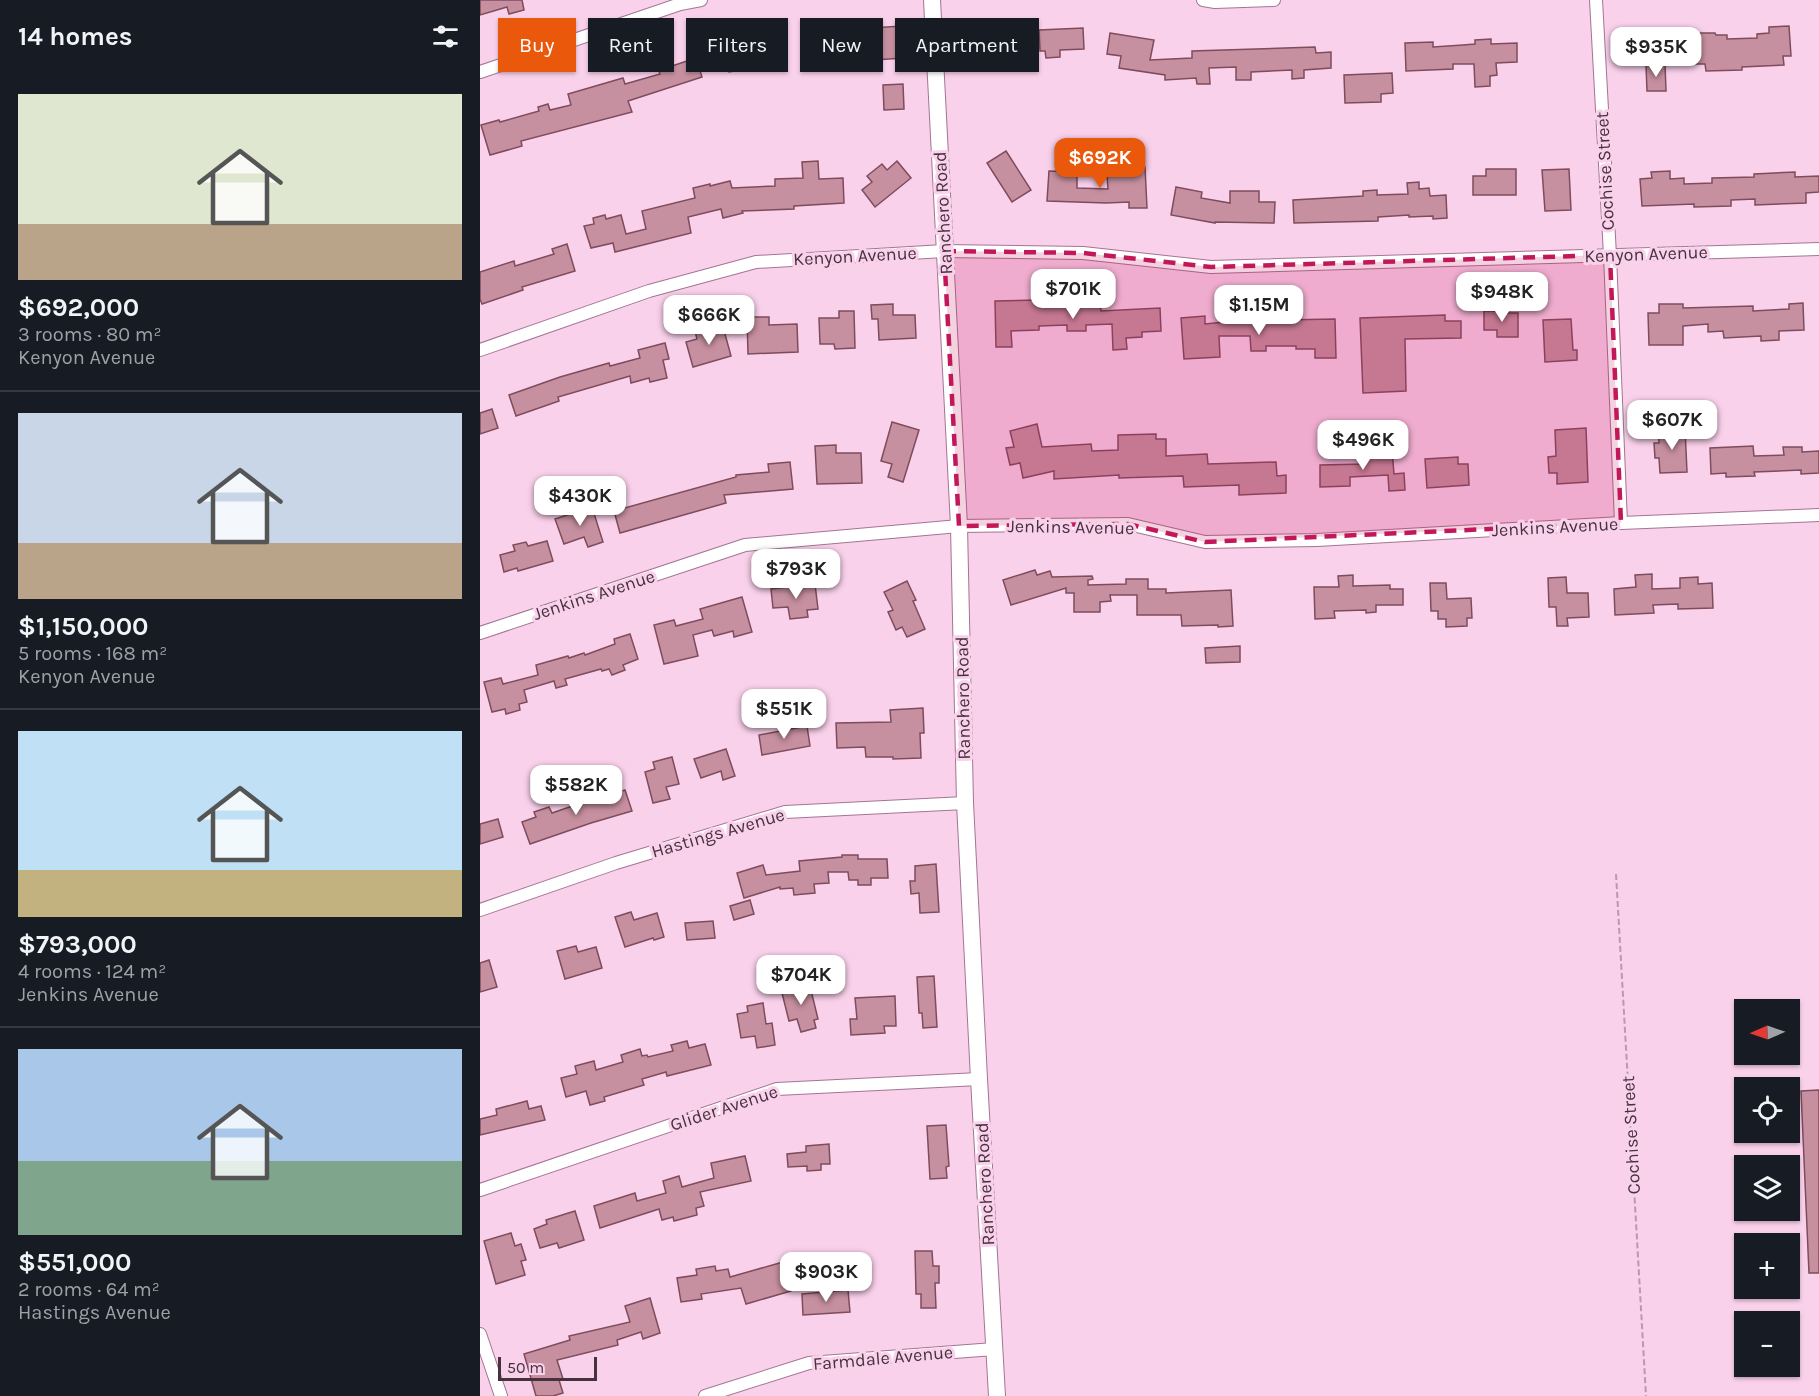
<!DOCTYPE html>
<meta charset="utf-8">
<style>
body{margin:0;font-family:Karla,sans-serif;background:#20242c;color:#f1f3f6;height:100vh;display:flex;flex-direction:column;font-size:22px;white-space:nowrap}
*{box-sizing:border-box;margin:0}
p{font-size:20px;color:#9ea1a6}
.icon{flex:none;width:33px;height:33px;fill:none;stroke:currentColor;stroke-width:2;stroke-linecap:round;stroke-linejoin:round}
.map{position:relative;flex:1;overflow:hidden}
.panel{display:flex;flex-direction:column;background:#171b24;width:480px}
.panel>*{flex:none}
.banner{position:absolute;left:18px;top:18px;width:570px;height:54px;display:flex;gap:12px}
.needle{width:39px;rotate:268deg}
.fabs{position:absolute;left:1254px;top:999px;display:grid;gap:12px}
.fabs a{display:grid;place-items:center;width:66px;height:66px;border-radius:0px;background:#171b24;box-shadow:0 2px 4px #0004;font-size:30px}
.scale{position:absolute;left:18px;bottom:15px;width:99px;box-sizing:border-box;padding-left:6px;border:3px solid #46323f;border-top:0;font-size:16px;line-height:21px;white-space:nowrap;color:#46323f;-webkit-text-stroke:4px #fad1eb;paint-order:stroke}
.price{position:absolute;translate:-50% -51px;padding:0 14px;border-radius:12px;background:#fff;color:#222;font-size:20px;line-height:39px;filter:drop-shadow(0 2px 3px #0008)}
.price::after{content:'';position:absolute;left:50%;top:36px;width:18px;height:14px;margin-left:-9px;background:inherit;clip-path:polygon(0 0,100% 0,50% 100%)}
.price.active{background:#ea580c;color:#fff}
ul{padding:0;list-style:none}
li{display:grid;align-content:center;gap:12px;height:318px;padding:0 18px}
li+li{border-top:2px solid #363941}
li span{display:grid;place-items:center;height:186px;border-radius:0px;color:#555}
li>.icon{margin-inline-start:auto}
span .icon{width:108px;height:108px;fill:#fffc;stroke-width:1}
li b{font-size:26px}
h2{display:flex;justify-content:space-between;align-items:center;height:72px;padding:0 18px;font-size:26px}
.pill{padding:0 21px;border-radius:0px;background:#171b24;box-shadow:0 2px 4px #0004;font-size:21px;line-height:54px}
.pill.active{background:#ea580c;color:#fff}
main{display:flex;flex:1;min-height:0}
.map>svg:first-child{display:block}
</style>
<main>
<section class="panel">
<h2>14 homes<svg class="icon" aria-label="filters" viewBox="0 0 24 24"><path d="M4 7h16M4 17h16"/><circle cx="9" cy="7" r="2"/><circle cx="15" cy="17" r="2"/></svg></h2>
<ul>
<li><span style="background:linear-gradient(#dfe7d0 70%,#b9a48a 0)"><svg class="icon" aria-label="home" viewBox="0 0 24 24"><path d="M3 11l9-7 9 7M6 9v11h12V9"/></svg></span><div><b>$692,000</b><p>3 rooms · 80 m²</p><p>Kenyon Avenue</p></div></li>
<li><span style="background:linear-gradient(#c9d6e8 70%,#b9a48a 0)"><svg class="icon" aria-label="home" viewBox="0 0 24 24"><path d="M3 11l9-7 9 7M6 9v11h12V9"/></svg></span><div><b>$1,150,000</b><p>5 rooms · 168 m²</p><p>Kenyon Avenue</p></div></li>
<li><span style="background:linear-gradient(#bfe0f5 75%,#c2b280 0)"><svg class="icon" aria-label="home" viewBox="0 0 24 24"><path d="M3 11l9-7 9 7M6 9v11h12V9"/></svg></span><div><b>$793,000</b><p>4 rooms · 124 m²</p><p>Jenkins Avenue</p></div></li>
<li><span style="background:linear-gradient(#a9c7e8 60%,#7fa58c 0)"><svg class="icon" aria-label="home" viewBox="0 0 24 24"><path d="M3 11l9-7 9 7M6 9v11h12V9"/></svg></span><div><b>$551,000</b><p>2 rooms · 64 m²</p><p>Hastings Avenue</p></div></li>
</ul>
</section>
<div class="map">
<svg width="1339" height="1396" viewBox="0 0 1339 1396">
<rect width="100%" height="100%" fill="#fad1eb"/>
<!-- building -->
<g fill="#c790a0" stroke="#7e4c5c" stroke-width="1.5">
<path d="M0 0H42L44 10 29 14 27 7 0 15Z"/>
<path d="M530 24 545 42 514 67 500 49Z"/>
<path d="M421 26 423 58 380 61 378 29Z"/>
<path d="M1309 26 1311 56H1303L1304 65 1262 67V70L1226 71 1225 64H1216V33H1235L1236 35H1247V39L1277 38V34L1289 33V27Z"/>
<path d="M603 28 604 49 580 50V57L566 58 565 51H560L559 30Z"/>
<path d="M630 33 674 40 670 60 712 58V51L835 47 836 53 851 52V68L824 70V78L812 79V70L771 72V80H756V67L729 68 730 84H717L716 78 685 80V75L639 68 641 56 627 54Z"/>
<path d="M302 34 306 63 249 72 246 49 260 47 259 41Z"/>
<path d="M1011 39V44L1037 43V62L1016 63 1017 75 1010 76V86L995 87 994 64H973V69L926 71 925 43 953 42V47L983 45 995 44V40Z"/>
<path d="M216 58 222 77 148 101 152 112 41 141 42 146 10 155 1 125 19 120 20 122 59 111 58 107 68 104 70 110 91 105 88 94 143 78 145 84 180 74 177 66 191 61 192 66Z"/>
<path d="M1185 64 1186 91H1167L1166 65Z"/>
<path d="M912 73 913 93 901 94V102L865 103 864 75Z"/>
<path d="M423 84 424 109 404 110 403 85Z"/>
<path d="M526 151 551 190 532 202 507 163Z"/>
<path d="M338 161 339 179 363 178 364 203 314 206V209L262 211 263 213 243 218 241 209 208 217 211 233 135 252 133 243 111 248 104 226 114 224 113 218 125 215 126 219 141 215 146 234 166 229 162 211 215 198 213 188 230 184V186L250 181 252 188 295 186V179L323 178 322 162Z"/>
<path d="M417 161 431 178 395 207 382 190 392 182 387 176 402 164 407 170Z"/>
<path d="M665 167 667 208H649V202L626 203 567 201 569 171 597 172V188L628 189 627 176 650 175V168Z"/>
<path d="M1006 169H1036V195H993V176H1006Z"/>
<path d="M1089 169 1091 210 1065 211 1062 170Z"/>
<path d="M1190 171V179L1204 178V184L1232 183V178L1274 177V174L1315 172V177L1339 176V192L1326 193V203L1275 205V199L1251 200V206L1214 207V204L1162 206 1160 179 1172 178 1171 172Z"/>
<path d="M939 182V189L949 188 950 196 966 195 967 218 953 219V216L929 217V215L898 217V221L814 223 813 200 883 196V191L897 190V195L928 194 927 183Z"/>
<path d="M696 187 722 192 721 198 750 203V191H779V202H795L794 223 735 222V223L691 215Z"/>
<path d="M87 244 95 271 42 287 43 290 2 304 0 299V272L34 261 35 266 74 254 72 249Z"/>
<path d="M559 300V307L586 306V301L620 300 621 311 680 308 681 331 662 332V337L646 338 647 349 633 350 632 324 606 325V331H587V325L559 326V330L531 331 532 347H516L515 301Z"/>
<path d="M1323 303 1324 330 1299 331V340L1281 341V336L1244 338 1243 331 1228 332V324L1203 326V345H1169L1168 313H1179V304H1203V308L1273 306V311L1309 309V304Z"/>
<path d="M413 304V315H435L436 338 399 340 398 319H392L391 305Z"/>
<path d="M359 311H374L375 348 355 349 354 344H340L339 318H359Z"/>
<path d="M1004 311H1025V313H1038V337H1017V330H1004Z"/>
<path d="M965 315V321H981V338L925 339 926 391 883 393 880 318Z"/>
<path d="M725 316V324L755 321 855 319 856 358H835V349H816V346H786V351H771L770 336H739L740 357 704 359 701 318Z"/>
<path d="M267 317H289V325L317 324 318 352 268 354Z"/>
<path d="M1091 319 1093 350H1097V360L1065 362 1063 320Z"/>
<path d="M242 323 251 356 213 367 206 342 217 339 215 331Z"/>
<path d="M185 343 189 359 183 360 187 378 170 382 169 378 151 383 150 376 78 397 79 401 36 416 29 395 80 377 129 363 130 366 160 358 158 350Z"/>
<path d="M12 409 18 428 0 434V413Z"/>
<path d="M412 422 439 430 423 482 408 477 412 464 401 461Z"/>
<path d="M557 424 562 447 611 444 612 451 638 450V435L676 434V439H686V456L727 454 728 464 796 462 797 476 806 475V493L759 495V485L704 487 703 476 639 478V475L574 479V471L543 478 540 463 530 465 526 448 534 447 530 431Z"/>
<path d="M1106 428 1108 482 1077 484V473H1069L1068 457 1076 456 1075 430Z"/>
<path d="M1205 428 1207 472 1180 473 1179 458H1175L1174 443H1179L1178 429Z"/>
<path d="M356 445V453H381L382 483 337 484 335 446Z"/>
<path d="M1273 446 1274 456 1304 455 1303 447H1322V452L1339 451V473L1321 474V470L1274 472 1275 476 1246 477V473L1231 474 1230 448Z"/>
<path d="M912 450 914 474 924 473 925 490 909 491 908 475 870 477V486L840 487V465L884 464V451Z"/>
<path d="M978 457V464H988L989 485 947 488 945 459Z"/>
<path d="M310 462 313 489 244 495 246 503 140 533 134 511 256 477V475L289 472 288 464Z"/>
<path d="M112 507 123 542 108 547 104 537 84 544 75 519Z"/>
<path d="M67 541 73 561 38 571 37 568 24 572 20 555 35 551 33 545 46 542 48 546Z"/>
<path d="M555 570 557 575 570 571 572 577 612 576 613 579 608 580V585L646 584V579H668V589H686V593L751 590 753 626 738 627V625L702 626 701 615H657V595H630L631 601 620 602V612H594V593H586V588L531 605 523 580Z"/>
<path d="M1172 574V589L1200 588V578L1218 577V584L1232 583 1233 608 1198 609V604L1173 605 1174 613 1135 615 1134 589 1156 587 1155 575Z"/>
<path d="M873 575V586L910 585V589H923V605H896V612L886 613V610L854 611 855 618 835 619 834 587H859L858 576Z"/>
<path d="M1086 577 1087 593H1108L1109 617 1087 618 1088 626H1077L1076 607H1069L1068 578Z"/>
<path d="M427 581 436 600 433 601 445 629 427 637 422 627 416 630 408 612 413 610 404 592Z"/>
<path d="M950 583H966L967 599 991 598 992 618H987V626L966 627V619H958V611H951Z"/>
<path d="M335 584 338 609 327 610 328 617 310 619 308 607 293 608 291 589Z"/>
<path d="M262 597 272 632 254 637 253 631 234 636 232 630 213 635 218 656 184 664 174 625 194 620 196 626 223 619 220 609Z"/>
<path d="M150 634 158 659 143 665 145 670 132 675 129 669 122 671 121 669 85 679 87 685 76 688 74 681 44 690 47 702 39 704 40 710 26 714 25 709 12 712 4 682 21 678 23 684 58 675 56 665 88 656 89 658 104 653 105 655 135 644 134 639Z"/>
<path d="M760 646V662L726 663 725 648Z"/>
<path d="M443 708 444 733H440L441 758 413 759V757H386L385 747 357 748 356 723 411 722 410 710Z"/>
<path d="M327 726 330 746 282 755 279 735Z"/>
<path d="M246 749 255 776 243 780 241 771 221 778 214 759Z"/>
<path d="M192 757 199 784 186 787 190 799 173 803 165 772 175 769 173 762Z"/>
<path d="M145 790 152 811 111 823 50 844 42 822 56 817 54 812 69 807 72 813 104 802 103 797 121 792 122 798Z"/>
<path d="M18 819 23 837 0 844V824Z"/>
<path d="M362 855H378V859H407L408 878H391V885H378V880H369L368 872H348L349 883 334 884 335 893 314 895 313 888 300 889V887L264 898 257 873 283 865 286 875 320 871 319 861 362 857Z"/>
<path d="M456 864 459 912 440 913 439 893 431 894 430 881H435V866Z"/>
<path d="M270 900 274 914 254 920 250 906Z"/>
<path d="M151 912 154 920 177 913 184 937 174 940 173 938 145 947 135 917Z"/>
<path d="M233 921 235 938 207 940 205 923Z"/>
<path d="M96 946 98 952 116 947 122 968 85 979 77 951Z"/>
<path d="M9 960 17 987 0 992V963Z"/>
<path d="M454 976 457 1027 443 1028 442 1013H439L437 977Z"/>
<path d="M329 982 338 1019 334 1020 336 1028 321 1032 317 1019 309 1021 301 989Z"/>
<path d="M415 996 416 1026H404L405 1033 371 1035 370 1019H377L375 998Z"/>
<path d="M283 1003 286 1024 292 1023 295 1045 277 1048 275 1036 261 1038 257 1014 268 1012 267 1006Z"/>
<path d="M207 1041 209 1048 225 1044 231 1065 187 1076 186 1072 162 1079 164 1085 124 1097 125 1101 110 1105 106 1091 86 1097 81 1078 97 1074 95 1066 114 1061 116 1070 143 1062 141 1055 160 1049 162 1056 167 1055 168 1057 193 1051 191 1045Z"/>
<path d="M1339 1090V1273H1329L1321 1091Z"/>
<path d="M47 1101 49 1109 61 1106 65 1120 0 1135V1119L17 1115 16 1109Z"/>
<path d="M466 1125 469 1166 466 1167 467 1178 450 1179 447 1126Z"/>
<path d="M349 1144 350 1164H341V1170L327 1171V1166L308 1167 307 1154 326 1152V1146Z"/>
<path d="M265 1156 271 1181 220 1192 224 1206 216 1208 217 1215 194 1221 193 1217 182 1220 179 1209 120 1228 114 1206 155 1193 157 1201 186 1193 183 1181 199 1176 202 1187 234 1178 231 1163Z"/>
<path d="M95 1211 104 1240 79 1248 77 1243 60 1248 54 1229 67 1224 66 1220Z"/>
<path d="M31 1233 35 1246 41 1244 46 1260 41 1261 45 1275 16 1284 4 1241Z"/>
<path d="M435 1251H452L453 1266H459V1283H455L456 1308H441V1294H436Z"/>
<path d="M303 1262 311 1291 266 1304 261 1288 221 1294 222 1299 201 1302 197 1278 217 1275 216 1269 235 1266 236 1271 248 1269 250 1277Z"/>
<path d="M368 1290 370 1312 323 1315 322 1294Z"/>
<path d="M170 1298 180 1333 163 1339 161 1332 137 1340 138 1345 77 1360 83 1379 79 1380 83 1393 73 1396H56L44 1354 90 1340 89 1336 150 1322 145 1306Z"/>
</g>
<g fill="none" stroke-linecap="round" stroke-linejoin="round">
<defs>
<g id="minor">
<path d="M723 0 735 2 794 0"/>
<path d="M1116 0 1130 255 1141 523"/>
<path d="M0 72 200 4 221 0"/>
<path d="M0 350 169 291 276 262 464 251 603 253 731 267 1339 249"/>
<path d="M0 633 265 545 479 526 648 524 725 542 837 540 1141 523 1339 515"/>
<path d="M0 910 136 863 305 812 485 803"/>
<path d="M0 1190 297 1089 499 1079"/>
<path d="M0 1334 21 1396"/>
<path d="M225 1396 329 1363 514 1349"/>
</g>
<path id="secondary" d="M452 0 479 526 485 803 499 1079 517 1396"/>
</defs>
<!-- minor casing -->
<use href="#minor" stroke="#a37593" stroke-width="14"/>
<!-- secondary casing -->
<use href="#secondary" stroke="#a37593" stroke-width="18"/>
<!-- path -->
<path stroke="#ba98ae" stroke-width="2" stroke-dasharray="6 3" stroke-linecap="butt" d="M1136 874 1166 1396"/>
<!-- minor -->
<use href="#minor" stroke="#fff" stroke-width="12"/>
<!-- secondary -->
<use href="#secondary" stroke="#fff" stroke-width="16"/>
</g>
<!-- marked area -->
<path fill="#c2185b" fill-opacity="0.2" stroke="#c2185b" stroke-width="4.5" stroke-dasharray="12 8" stroke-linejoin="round" d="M464 251 603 253 731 267 1130 255 1141 523 725 542 648 524 479 526Z"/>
<g text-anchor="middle" stroke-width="6" stroke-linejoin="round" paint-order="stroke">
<!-- street labels -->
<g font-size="18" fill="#46323f" stroke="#fad1eb">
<text transform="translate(1125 171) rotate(-93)" y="6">Cochise Street</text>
<text transform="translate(463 213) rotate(-93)" y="6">Ranchero Road</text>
<text transform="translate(1166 254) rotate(-2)" y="6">Kenyon Avenue</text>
<text transform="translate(375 256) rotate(-3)" y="6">Kenyon Avenue</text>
<text transform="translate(591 527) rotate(1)" y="6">Jenkins Avenue</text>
<text transform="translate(1075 527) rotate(-3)" y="6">Jenkins Avenue</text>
<text transform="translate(114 595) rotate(-18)" y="6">Jenkins Avenue</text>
<text transform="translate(483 698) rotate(-91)" y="6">Ranchero Road</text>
<text transform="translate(238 833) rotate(-16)" y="6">Hastings Avenue</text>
<text transform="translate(244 1108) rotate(-18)" y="6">Glider Avenue</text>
<text transform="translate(1151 1135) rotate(-93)" y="6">Cochise Street</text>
<text transform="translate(505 1184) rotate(-93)" y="6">Ranchero Road</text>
<text transform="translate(403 1358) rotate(-5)" y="6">Farmdale Avenue</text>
</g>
</g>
</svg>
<div class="fabs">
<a><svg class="needle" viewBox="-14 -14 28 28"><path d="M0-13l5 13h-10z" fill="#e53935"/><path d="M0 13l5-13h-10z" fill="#9ea1a6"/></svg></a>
<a><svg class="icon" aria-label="locate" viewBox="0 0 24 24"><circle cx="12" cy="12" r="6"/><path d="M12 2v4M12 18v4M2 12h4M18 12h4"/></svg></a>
<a><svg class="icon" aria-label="layers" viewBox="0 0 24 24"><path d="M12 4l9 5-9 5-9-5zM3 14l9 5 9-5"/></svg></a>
<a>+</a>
<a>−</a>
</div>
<div class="scale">50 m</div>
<b class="price" style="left:1176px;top:78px">$935K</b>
<b class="price active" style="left:620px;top:189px">$692K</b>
<b class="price" style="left:593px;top:320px">$701K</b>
<b class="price" style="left:1022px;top:323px">$948K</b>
<b class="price" style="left:779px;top:336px">$1.15M</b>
<b class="price" style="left:229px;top:346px">$666K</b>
<b class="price" style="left:1192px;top:451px">$607K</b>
<b class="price" style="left:883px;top:471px">$496K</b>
<b class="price" style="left:100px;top:527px">$430K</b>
<b class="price" style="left:316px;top:600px">$793K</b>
<b class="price" style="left:304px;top:740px">$551K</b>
<b class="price" style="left:96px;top:816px">$582K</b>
<b class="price" style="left:321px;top:1006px">$704K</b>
<b class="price" style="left:346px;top:1303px">$903K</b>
<div class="banner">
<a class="pill active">Buy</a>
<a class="pill">Rent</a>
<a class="pill">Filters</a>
<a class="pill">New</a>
<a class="pill">Apartment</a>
</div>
</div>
</main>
